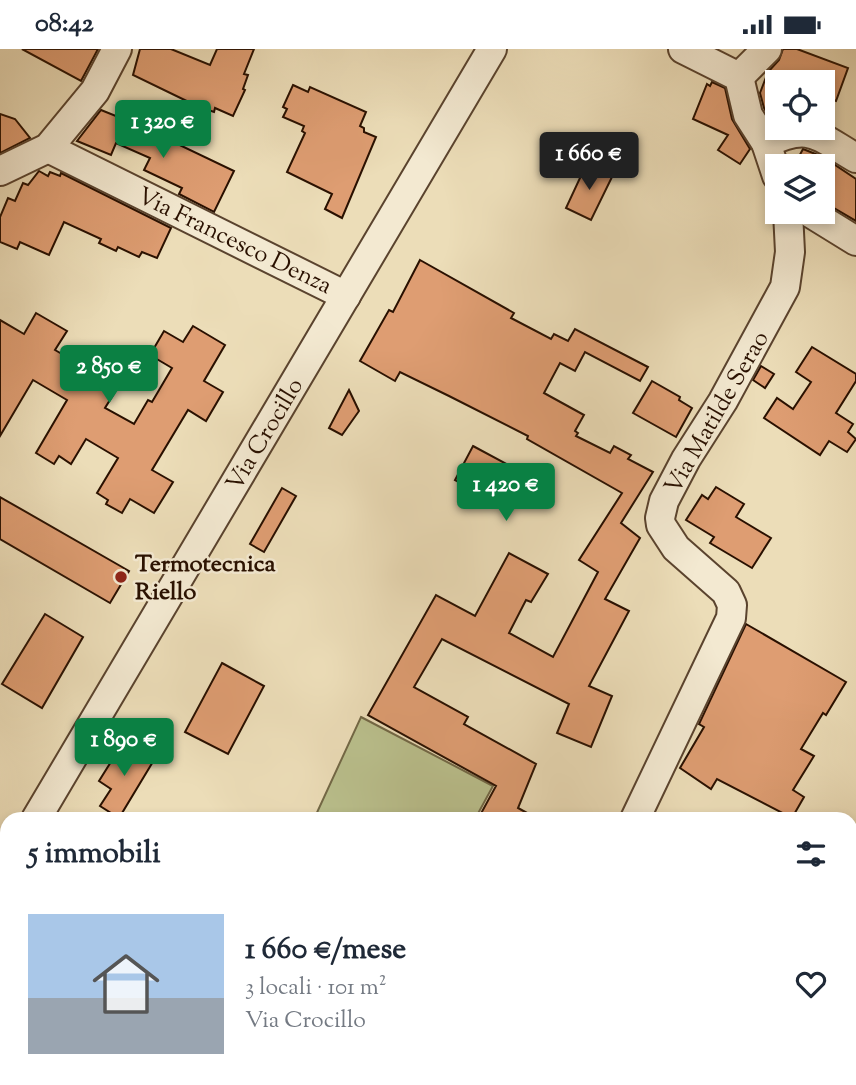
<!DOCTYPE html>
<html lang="it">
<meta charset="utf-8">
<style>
body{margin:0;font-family:"Sorts Mill Goudy",serif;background:#f2f2f3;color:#1f2937;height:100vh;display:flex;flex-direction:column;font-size:26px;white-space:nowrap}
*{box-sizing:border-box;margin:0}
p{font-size:23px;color:#747a83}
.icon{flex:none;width:38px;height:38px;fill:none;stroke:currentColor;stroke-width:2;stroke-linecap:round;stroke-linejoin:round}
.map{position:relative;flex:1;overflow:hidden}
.details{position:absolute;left:0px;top:763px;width:858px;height:273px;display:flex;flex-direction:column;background:#fff;border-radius:21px 21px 0 0;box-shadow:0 4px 10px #0003}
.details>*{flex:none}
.controls{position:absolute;left:765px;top:21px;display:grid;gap:14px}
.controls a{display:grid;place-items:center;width:70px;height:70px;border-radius:0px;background:#fff;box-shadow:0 4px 10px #0003;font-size:35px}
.price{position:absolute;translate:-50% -60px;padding:0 16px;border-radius:7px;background:#0b8043;color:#fff;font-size:23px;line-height:46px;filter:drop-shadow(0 2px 4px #0008)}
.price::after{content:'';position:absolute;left:50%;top:42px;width:21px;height:16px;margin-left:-10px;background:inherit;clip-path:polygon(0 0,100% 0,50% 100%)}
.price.selected{background:#222;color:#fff}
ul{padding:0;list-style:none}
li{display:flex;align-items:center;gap:21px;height:175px;padding:0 28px}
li+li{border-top:2px solid #e0e1e3}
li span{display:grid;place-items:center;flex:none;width:196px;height:140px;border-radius:0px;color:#555}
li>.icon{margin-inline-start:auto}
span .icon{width:84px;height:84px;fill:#fffc;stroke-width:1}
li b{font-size:30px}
h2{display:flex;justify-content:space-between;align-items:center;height:84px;padding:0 28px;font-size:30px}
.status{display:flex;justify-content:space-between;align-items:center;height:49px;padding:0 35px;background:#fff;direction:ltr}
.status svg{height:19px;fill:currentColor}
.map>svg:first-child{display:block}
</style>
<div class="status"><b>08:42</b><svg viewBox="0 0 49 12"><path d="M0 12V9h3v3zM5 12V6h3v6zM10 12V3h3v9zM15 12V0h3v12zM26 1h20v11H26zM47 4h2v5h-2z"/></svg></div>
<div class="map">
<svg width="856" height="1036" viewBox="0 0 856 1036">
<rect width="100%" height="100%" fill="#ecddb8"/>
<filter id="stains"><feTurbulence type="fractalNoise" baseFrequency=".00286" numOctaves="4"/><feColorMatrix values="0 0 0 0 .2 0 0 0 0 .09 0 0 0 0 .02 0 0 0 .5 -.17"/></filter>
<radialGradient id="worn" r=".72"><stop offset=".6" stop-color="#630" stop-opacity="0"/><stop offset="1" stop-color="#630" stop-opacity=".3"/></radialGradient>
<!-- green -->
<g fill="#bac08d" stroke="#726846" stroke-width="2">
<path d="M361 668 493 737 475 770H314Z"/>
<path d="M851 935 856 938V1036H606L610 1029H850Z"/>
</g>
<!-- building -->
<g fill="#de9d72" stroke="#291000" stroke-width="2">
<path d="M22 0H98L81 32Z"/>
<path d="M140 0H171L210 16 217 0H254L244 25 248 26 243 40 245 41 233 67 215 59 214 63 197 57 133 26Z"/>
<path d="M783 0H797L848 19 836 52 822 47V33H777V71L771 72 764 59 760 44 768 23 779 11Z"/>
<path d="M712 33 725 39 732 70 750 100 740 115 718 101 728 86 693 70 707 35 710 37Z"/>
<path d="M293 36 308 43 310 38 366 63 360 77 364 79V83L376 88 342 169 325 160 332 145 287 123 305 84 302 82 304 77 283 68 287 60 283 58Z"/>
<path d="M101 61 126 71 124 78 158 93 161 87 234 122 214 163 179 145 182 139 144 121 150 109 116 94 111 106 77 92Z"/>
<path d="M0 65 15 70 30 89 0 104Z"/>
<path d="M803 100 823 108 856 130V172L822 152V117H804L796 113Z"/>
<path d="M586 116 612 128 591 171 566 159Z"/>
<path d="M39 122 48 127 50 123 60 127 61 124 171 179 157 209 142 203 139 208 118 198 116 202 99 194 101 190 64 173 49 206 20 193 17 200 0 193V168L8 149 15 152 23 134 28 136Z"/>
<path d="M420 211 514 264 511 269 551 290 554 285 568 292 575 280 648 318 640 332 585 303 575 322 560 314 544 344 584 366 575 382 578 384 576 387 610 404 614 397 631 406 628 410 653 423 621 474 640 489 605 550 629 562 589 637 612 647 591 698 557 684 569 655 442 590 414 638 468 668 464 675 536 715 518 759 538 770H478L496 737 368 666 436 546 475 567 509 504 548 525 531 553 526 551 509 584 553 608 598 523 579 511 622 444 527 390 528 387 449 347 400 323 395 332 360 312 389 261 393 263Z"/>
<path d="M36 264 67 282 55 301 88 320 93 312 123 330 105 359 134 375 148 351 152 353 172 319 150 306 164 282 183 293 193 277 225 296 204 332 223 343 206 372 188 361 152 421 173 433 154 464 130 450 122 464 106 455 108 451 97 444 118 409 86 390 71 415 59 407 54 415 36 404 67 351 33 331 0 387V271L24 285Z"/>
<path d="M812 298 856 325V332L836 364 853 375 848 383 856 390 847 403 829 392 820 406 764 369 777 349 793 360 811 333 796 323Z"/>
<path d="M761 317 774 325 765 339 753 331Z"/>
<path d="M652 332 680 348 679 351 692 359 676 388 633 364Z"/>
<path d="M349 341 359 362 342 386 329 379Z"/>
<path d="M473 397 512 418 494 452 455 431Z"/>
<path d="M716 438 744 455 736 468 771 489 752 519 710 494 714 488 686 471 702 446 708 450Z"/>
<path d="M282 439 296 447 264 503 250 495Z"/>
<path d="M0 448 129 522 110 554 0 490Z"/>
<path d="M45 565 83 588 42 659 2 635Z"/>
<path d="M746 575 846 633 826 666 823 664 801 700 814 707 793 741 804 748 792 769 717 730 711 740 680 719 704 678 699 675Z"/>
<path d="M222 614 264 637 228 705 185 683Z"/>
<path d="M124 692 154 711 119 769 100 757 111 740 99 732Z"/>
</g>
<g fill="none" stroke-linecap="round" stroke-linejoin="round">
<defs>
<g id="minor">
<path d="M683 0 739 28 748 66 766 94 777 127"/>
<path d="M739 28 767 0"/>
<path d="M766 94C810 73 816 86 856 109"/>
<path d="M48 99 346 247"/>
<path d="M0 122 48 99 95 42 117 0"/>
<path d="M809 163 856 192"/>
<path d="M36 770 492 0"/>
<path d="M635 770 731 569 732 556 726 543 676 499 661 476 660 469 664 452 686 410 723 352 785 238 790 203 788 163"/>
<path d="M0 831 7 819"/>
<path d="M0 978 7 983"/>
<path d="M76 1029 87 1036"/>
<path d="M17 1036 21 1029"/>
<path d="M506 1036 509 1029"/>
</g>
</defs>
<!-- minor casing -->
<use href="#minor" stroke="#5a432e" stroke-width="32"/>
<!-- minor -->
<use href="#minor" stroke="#f3e9d1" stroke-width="28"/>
</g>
<!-- markers -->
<circle fill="#8f2418" stroke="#f3e9d1" stroke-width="2.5" cx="121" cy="528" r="7"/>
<g text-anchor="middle" stroke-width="5" stroke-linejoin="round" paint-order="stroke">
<!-- street labels -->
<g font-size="24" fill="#291000" stroke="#f3e9d1">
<text transform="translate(235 191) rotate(26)" y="8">Via Francesco Denza</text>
<text transform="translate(716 363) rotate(-60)" y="8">Via Matilde Serao</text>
<text transform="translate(264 385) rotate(-59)" y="8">Via Crocillo</text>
</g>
<!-- poi labels -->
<g font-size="24" font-weight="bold" fill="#291000" stroke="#f3e9d1" text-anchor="start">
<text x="135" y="522">Termotecnica<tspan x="135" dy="28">Riello</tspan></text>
</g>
</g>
<rect width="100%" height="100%" filter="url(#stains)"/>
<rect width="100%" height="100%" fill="url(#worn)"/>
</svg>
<div class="controls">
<a><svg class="icon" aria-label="locate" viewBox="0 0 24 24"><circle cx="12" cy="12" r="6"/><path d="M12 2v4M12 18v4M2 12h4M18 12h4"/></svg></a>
<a><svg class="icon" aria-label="layers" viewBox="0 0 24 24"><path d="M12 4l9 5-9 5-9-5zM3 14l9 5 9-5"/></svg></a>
</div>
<b class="price" style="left:163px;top:111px">1 320 €</b>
<b class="price selected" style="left:589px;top:143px">1 660 €</b>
<b class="price" style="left:109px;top:356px">2 850 €</b>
<b class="price" style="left:506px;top:474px">1 420 €</b>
<b class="price" style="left:124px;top:729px">1 890 €</b>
<section class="details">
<h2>5 immobili<svg class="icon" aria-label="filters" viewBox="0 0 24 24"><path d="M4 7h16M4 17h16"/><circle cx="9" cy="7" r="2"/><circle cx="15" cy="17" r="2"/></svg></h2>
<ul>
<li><span style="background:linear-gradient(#a9c7e8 60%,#9aa5b1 0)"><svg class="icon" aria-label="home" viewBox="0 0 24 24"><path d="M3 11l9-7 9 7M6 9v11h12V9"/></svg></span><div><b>1 660 €/mese</b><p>3 locali · 101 m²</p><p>Via Crocillo</p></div><svg class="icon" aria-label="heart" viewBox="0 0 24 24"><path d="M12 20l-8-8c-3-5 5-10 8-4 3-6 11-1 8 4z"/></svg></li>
</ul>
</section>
</div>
